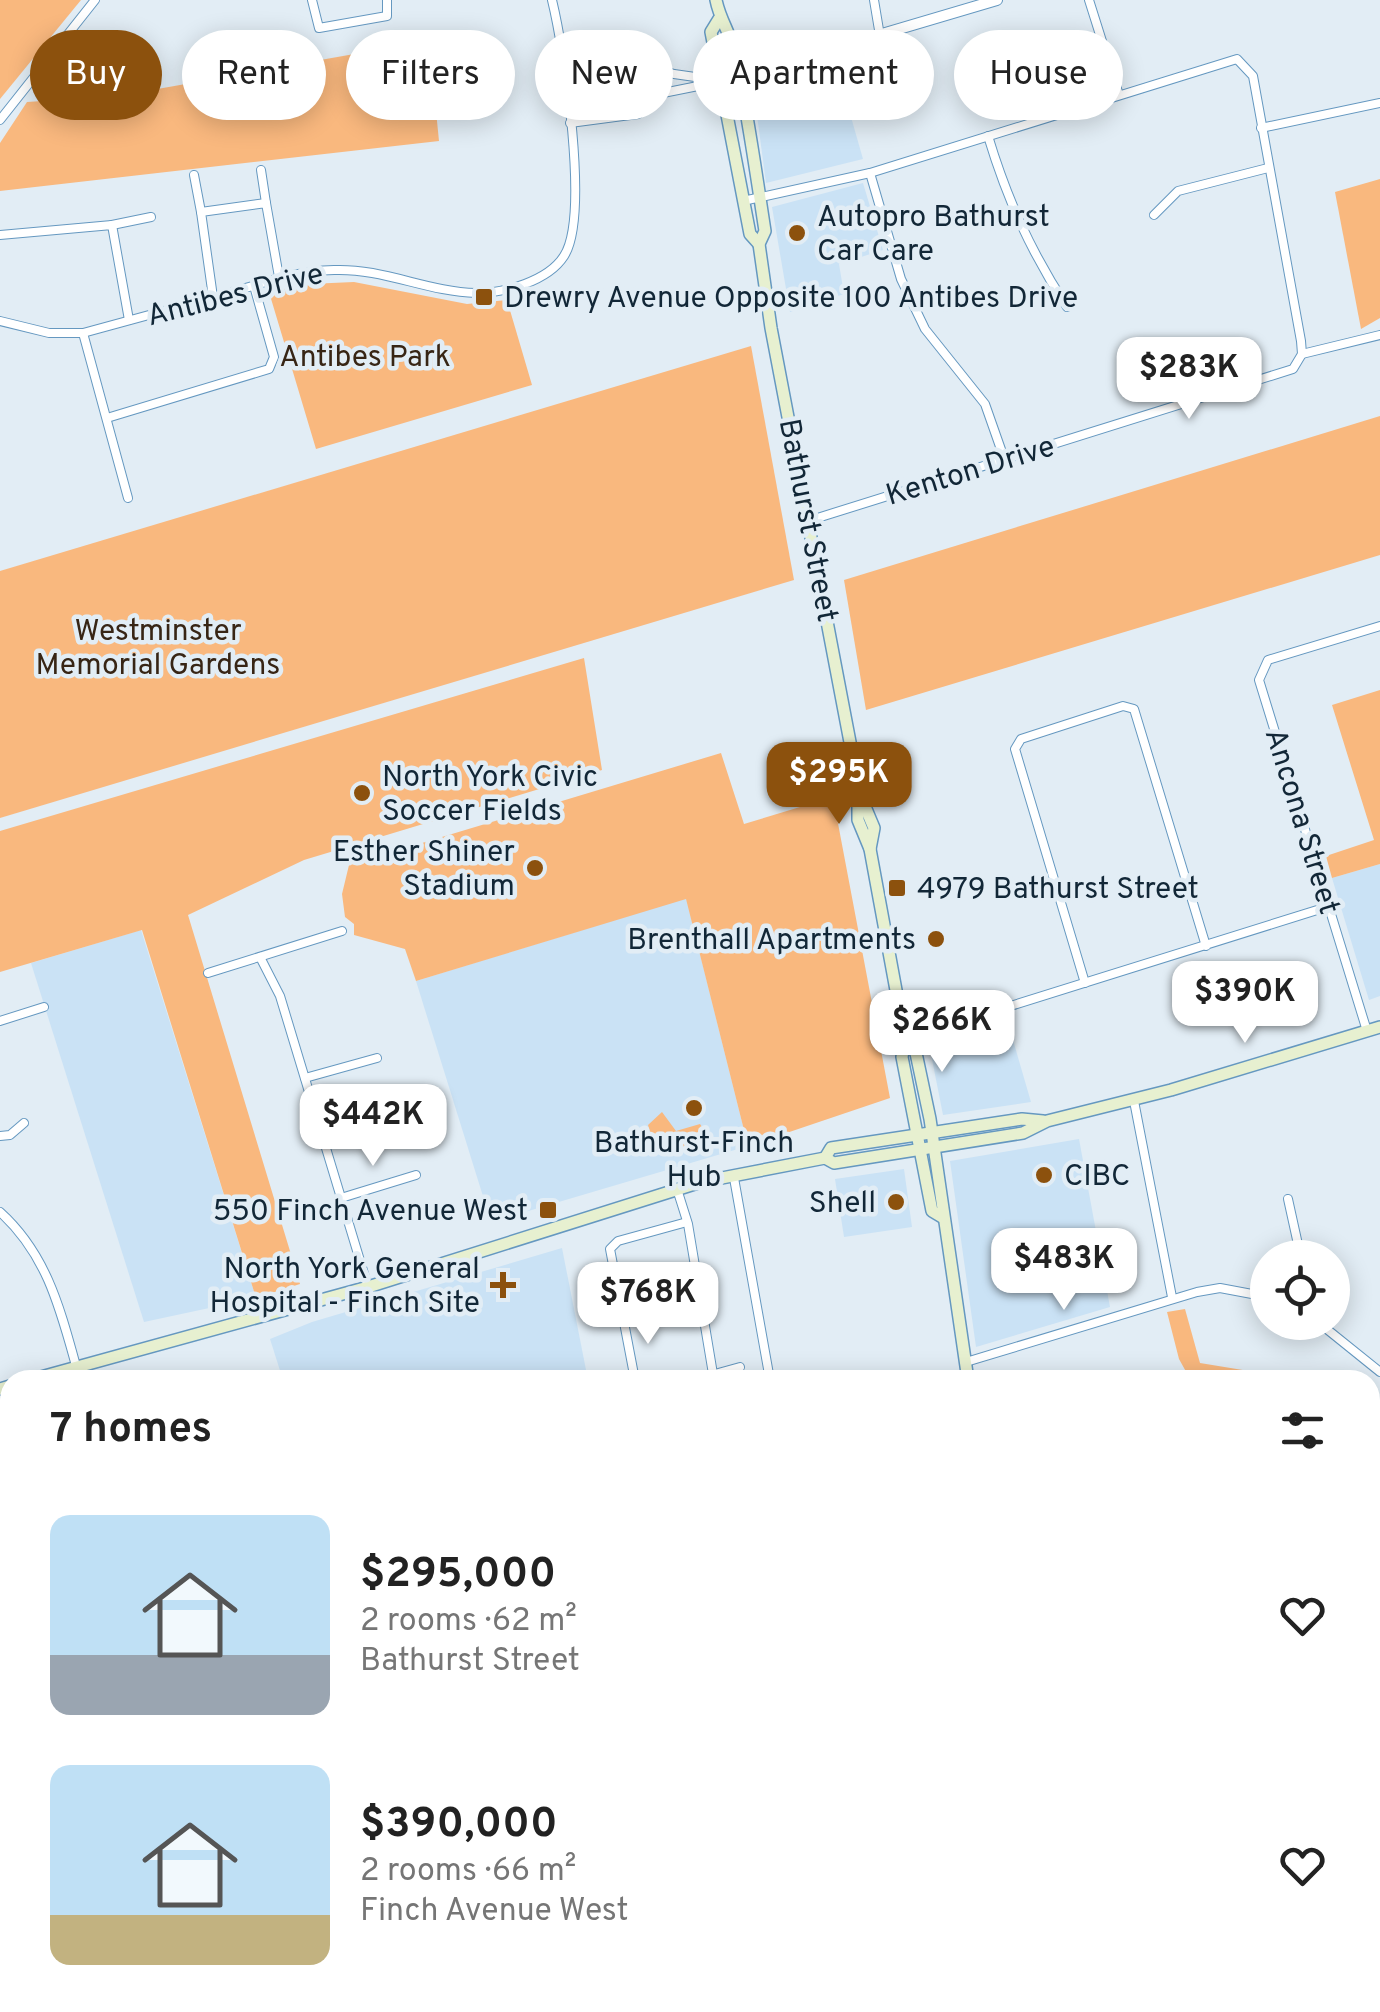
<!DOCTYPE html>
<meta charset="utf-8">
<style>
body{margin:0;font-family:Overpass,sans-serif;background:#f6f6f6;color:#222;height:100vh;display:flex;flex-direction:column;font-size:38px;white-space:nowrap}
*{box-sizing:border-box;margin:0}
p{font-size:32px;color:#767676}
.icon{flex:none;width:55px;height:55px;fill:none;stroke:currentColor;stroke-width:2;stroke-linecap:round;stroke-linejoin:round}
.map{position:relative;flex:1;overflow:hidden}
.sheet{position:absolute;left:0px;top:1370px;width:1380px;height:642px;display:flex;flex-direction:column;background:#fff;border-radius:30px 30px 0 0;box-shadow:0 5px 25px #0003}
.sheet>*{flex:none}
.hud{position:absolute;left:30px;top:30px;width:1320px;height:90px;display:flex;gap:20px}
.fabs{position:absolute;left:1250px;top:1240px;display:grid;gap:20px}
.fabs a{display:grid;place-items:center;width:100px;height:100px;border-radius:50%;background:#fff;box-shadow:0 5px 25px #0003;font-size:50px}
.price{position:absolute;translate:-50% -85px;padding:0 22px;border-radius:20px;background:#fff;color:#222;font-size:32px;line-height:65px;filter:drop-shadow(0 2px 5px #0008)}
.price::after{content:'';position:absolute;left:50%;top:60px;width:30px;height:22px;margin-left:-15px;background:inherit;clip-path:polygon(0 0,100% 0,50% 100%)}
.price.current{background:#8c510d;color:#fff}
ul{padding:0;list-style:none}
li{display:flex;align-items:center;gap:30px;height:250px;padding:0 50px}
li span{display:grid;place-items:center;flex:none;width:280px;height:200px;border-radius:20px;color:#555}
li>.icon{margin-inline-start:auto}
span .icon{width:120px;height:120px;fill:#fffc;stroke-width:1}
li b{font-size:42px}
h2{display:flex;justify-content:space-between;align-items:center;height:120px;padding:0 50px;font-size:42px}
.chip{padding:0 35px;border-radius:45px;background:#fff;box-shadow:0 5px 25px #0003;font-size:35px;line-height:90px}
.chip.current{background:#8c510d;color:#fff}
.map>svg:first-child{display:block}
</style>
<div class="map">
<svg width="1380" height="2012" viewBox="0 0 1380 2012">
<rect width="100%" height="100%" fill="#e2edf5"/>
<!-- built -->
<g fill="#cae2f5">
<path d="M835 61 863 159 766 183 753 85Z"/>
<path d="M863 183 883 250 839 264 844 294 790 312 772 207Z"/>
<path d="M1380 864V996L1369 1000 1332 878Z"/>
<path d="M686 898 748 1146 491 1222 416 981Z"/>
<path d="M141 930 256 1298 144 1322 31 963Z"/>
<path d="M1006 1016 1031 1102 943 1115 928 1039Z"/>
<path d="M1079 1139 1110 1307 976 1347 950 1161Z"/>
<path d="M904 1169 912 1227 844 1237 835 1179Z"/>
<path d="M562 1248 588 1380H283L270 1339 312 1322Z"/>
</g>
<!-- green -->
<g fill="#f9b87e">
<path d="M0 0H81L0 99Z"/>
<path d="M456 36 460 59 440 63 441 67 454 65 457 84 442 86 445 109 436 111 439 141 0 191V143L27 102 118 96Z"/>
<path d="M632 63 646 80 638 100 626 104 582 105 580 66Z"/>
<path d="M1380 179V318L1361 329 1335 192Z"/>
<path d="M354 282 467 304 507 300 532 385 316 449 269 292 309 284Z"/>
<path d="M751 346 794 580 0 818V571Z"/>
<path d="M1380 416V555L866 710 844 580Z"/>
<path d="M584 658 602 770 304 860 188 915 300 1284 256 1298 142 930 0 972V831Z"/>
<path d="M1380 690V864L1332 878 1326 856 1374 840 1332 705Z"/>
<path d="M721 753 744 824 833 797 890 1098 748 1146 686 899 416 981 405 949 354 935V924L345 917 342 894 349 865Z"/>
<path d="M662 1112 676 1131 700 1124 708 1136 685 1152 655 1148 648 1125Z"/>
<path d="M1185 1309 1200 1363 1261 1373 1275 1380 1189 1377 1179 1359 1167 1312Z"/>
<path d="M1370 1445 1380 1453V1537L1370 1539Z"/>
<path d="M0 1667H10V2002L716 2003 711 2012H0Z"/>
</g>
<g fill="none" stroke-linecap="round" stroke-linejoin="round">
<!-- stream -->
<g stroke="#ad7d90" stroke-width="2.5">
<path d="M608 2002 614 2012"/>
<path d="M667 2012 702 2002"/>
</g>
<defs>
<g id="minor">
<path d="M312 0 319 28 387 16V0"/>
<path d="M874 0 880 36"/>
<path d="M1089 0 1119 95"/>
<path d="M563 53 626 49 640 52 658 69 674 74 723 81"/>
<path d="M0 120 95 0"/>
<path d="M570 123 638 114 663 93 723 81"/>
<path d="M1261 128 1380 103"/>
<path d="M988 136C1007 199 1031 252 1067 307"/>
<path d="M261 170 266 203"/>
<path d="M870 173 901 279 925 329 985 404 1004 458"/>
<path d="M194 175 201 212"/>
<path d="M743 201 870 173 1237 59 1253 76 1301 341 1302 354 1293 369 811 520"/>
<path d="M1154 215 1178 191 1268 168"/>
<path d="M112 225 151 217"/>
<path d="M0 235 112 225 129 320"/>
<path d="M213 297 201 212 266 203 279 277"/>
<path d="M0 321 49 333H83C127 321 171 309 215 297 255 286 292 271 334 270 383 268 428 292 476 293 505 293 548 281 564 256 590 216 564 49 552 0"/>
<path d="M83 333 128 498"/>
<path d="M1302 354 1380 335"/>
<path d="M107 418 269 369 274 357 254 286"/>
<path d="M260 957 280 996 368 1287"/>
<path d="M208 973 342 931"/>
<path d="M1085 983 1015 749 1021 739 1123 706 1134 709 1206 946"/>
<path d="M0 1021 44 1007"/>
<path d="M1367 1031 1259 680 1268 660 1380 626"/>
<path d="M905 1039 1330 906"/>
<path d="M305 1078 377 1058"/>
<path d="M1134 1101 1172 1297"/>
<path d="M0 1136 10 1135 24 1123"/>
<path d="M734 1178 770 1380"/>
<path d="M677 1189 688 1224 713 1374"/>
<path d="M341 1198 416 1175"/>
<path d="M1288 1199 1301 1258"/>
<path d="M0 1212C50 1257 62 1317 80 1380"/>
<path d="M1318 1322 1380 1372"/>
<path d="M623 1323 701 1300"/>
<path d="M966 1362 1197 1292 1220 1288 1268 1297"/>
<path d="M635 1380 610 1249 618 1241 687 1222"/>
<path d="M693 1380 740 1367"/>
<path d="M1370 1544 1380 1547"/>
<path d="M1370 1684 1380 1681"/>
<path d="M1370 1818 1380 1815"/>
<path d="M1370 1957 1380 1954"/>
<path d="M981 2002 983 2012"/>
<path d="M940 2012 974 2002"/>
<path d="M1194 2012 1224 2002"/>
</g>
<path id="tertiary" d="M723 81 997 0"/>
<g id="secondary">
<path d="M716 0C720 21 732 35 736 58 748 115 756 173 765 231L759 244 771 328 858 784V820L870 849 905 1039 902 1057 932 1211 942 1217"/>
<path d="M719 19 711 32 750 234 759 244"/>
<path d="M861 797 874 828 870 849"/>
<path d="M905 1039 916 1053 930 1119 968 1380"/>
<path d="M825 1158 831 1148 1022 1119 1043 1121"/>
<path d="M30 1380 368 1287 701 1182 825 1158 834 1163 1023 1133 1047 1121 1171 1090 1380 1027"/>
<path d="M0 1389 10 1386"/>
<path d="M1080 2002 1082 2012"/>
</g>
</defs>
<!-- minor casing -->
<use href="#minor" stroke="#6598c0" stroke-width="10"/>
<!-- tertiary casing -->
<use href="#tertiary" stroke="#6598c0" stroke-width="12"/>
<!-- secondary casing -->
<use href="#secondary" stroke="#6598c0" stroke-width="14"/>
<!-- minor -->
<use href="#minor" stroke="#fff" stroke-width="8"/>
<!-- tertiary -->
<use href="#tertiary" stroke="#fff" stroke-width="10"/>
<!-- secondary -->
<use href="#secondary" stroke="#e7f0d0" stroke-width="11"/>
</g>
<!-- markers -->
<g fill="#8c510d" stroke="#e2edf5" stroke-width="4">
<circle cx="797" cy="233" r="10"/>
<rect x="474" y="287" width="20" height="20" rx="5"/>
<circle cx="362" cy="793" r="10"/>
<circle cx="535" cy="868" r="10"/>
<rect x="887" y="878" width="20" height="20" rx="5"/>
<circle cx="936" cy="939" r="10"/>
<circle cx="694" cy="1108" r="10"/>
<circle cx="1044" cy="1175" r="10"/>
<circle cx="896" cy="1202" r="10"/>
<rect x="538" y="1200" width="20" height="20" rx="5"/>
<path d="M498 1270h10v10h10v10h-10v10h-10v-10h-10v-10h10z"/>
</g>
<g text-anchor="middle" stroke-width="9" stroke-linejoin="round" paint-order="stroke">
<!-- poi labels -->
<g font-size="30" fill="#122737" stroke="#e2edf5" text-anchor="start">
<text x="817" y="226">Autopro Bathurst<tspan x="817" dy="34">Car Care</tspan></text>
<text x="504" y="307">Drewry Avenue Opposite 100 Antibes Drive</text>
<text x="382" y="786">North York Civic<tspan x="382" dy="34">Soccer Fields</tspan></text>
<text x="515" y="861" text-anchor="end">Esther Shiner<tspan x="515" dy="34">Stadium</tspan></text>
<text x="917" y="898">4979 Bathurst Street</text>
<text x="916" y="949" text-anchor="end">Brenthall Apartments</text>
<text x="694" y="1152" text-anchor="middle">Bathurst-Finch<tspan x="694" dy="34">Hub</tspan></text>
<text x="1064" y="1185">CIBC</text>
<text x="876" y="1212" text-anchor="end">Shell</text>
<text x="528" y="1220" text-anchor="end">550 Finch Avenue West</text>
<text x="480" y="1278" text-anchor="end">North York General<tspan x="480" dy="34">Hospital - Finch Site</tspan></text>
</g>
<!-- street labels -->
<g font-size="30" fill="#122737" stroke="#e2edf5">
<text transform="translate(235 294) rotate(-14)" y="10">Antibes Drive</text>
<text transform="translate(970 470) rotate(-17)" y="10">Kenton Drive</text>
<text transform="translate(809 520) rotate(79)" y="10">Bathurst Street</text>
<text transform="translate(1303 821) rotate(73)" y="10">Ancona Street</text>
</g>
<!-- park labels -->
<g font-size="30" fill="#372515" stroke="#e2edf5">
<text x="365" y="366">Antibes Park</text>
<text x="158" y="640">Westminster<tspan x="158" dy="34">Memorial Gardens</tspan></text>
</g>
</g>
</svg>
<div class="fabs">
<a><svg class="icon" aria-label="locate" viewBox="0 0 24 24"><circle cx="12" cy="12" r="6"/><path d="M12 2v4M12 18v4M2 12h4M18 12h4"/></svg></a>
</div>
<b class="price" style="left:1189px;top:422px">$283K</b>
<b class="price current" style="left:839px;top:827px">$295K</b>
<b class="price" style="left:1245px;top:1046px">$390K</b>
<b class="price" style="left:942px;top:1075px">$266K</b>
<b class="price" style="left:373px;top:1169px">$442K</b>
<b class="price" style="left:1064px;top:1313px">$483K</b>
<b class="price" style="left:648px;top:1347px">$768K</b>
<div class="hud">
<a class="chip current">Buy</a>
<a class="chip">Rent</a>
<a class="chip">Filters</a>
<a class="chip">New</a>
<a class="chip">Apartment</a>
<a class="chip">House</a>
</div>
<section class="sheet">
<h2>7 homes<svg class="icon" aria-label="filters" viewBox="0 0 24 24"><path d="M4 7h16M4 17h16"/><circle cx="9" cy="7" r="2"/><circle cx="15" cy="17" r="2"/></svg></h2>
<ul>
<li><span style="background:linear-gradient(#bfe0f5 70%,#9aa5b1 0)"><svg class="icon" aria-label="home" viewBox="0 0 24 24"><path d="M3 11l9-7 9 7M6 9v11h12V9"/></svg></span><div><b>$295,000</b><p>2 rooms · 62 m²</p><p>Bathurst Street</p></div><svg class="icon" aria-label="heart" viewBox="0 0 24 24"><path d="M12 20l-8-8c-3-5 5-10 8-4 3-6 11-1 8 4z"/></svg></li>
<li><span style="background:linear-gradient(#bfe0f5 75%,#c2b280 0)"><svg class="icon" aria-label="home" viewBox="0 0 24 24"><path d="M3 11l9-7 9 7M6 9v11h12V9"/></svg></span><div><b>$390,000</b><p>2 rooms · 66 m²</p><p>Finch Avenue West</p></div><svg class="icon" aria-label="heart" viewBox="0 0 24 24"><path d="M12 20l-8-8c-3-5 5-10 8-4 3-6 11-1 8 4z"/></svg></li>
</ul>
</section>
</div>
